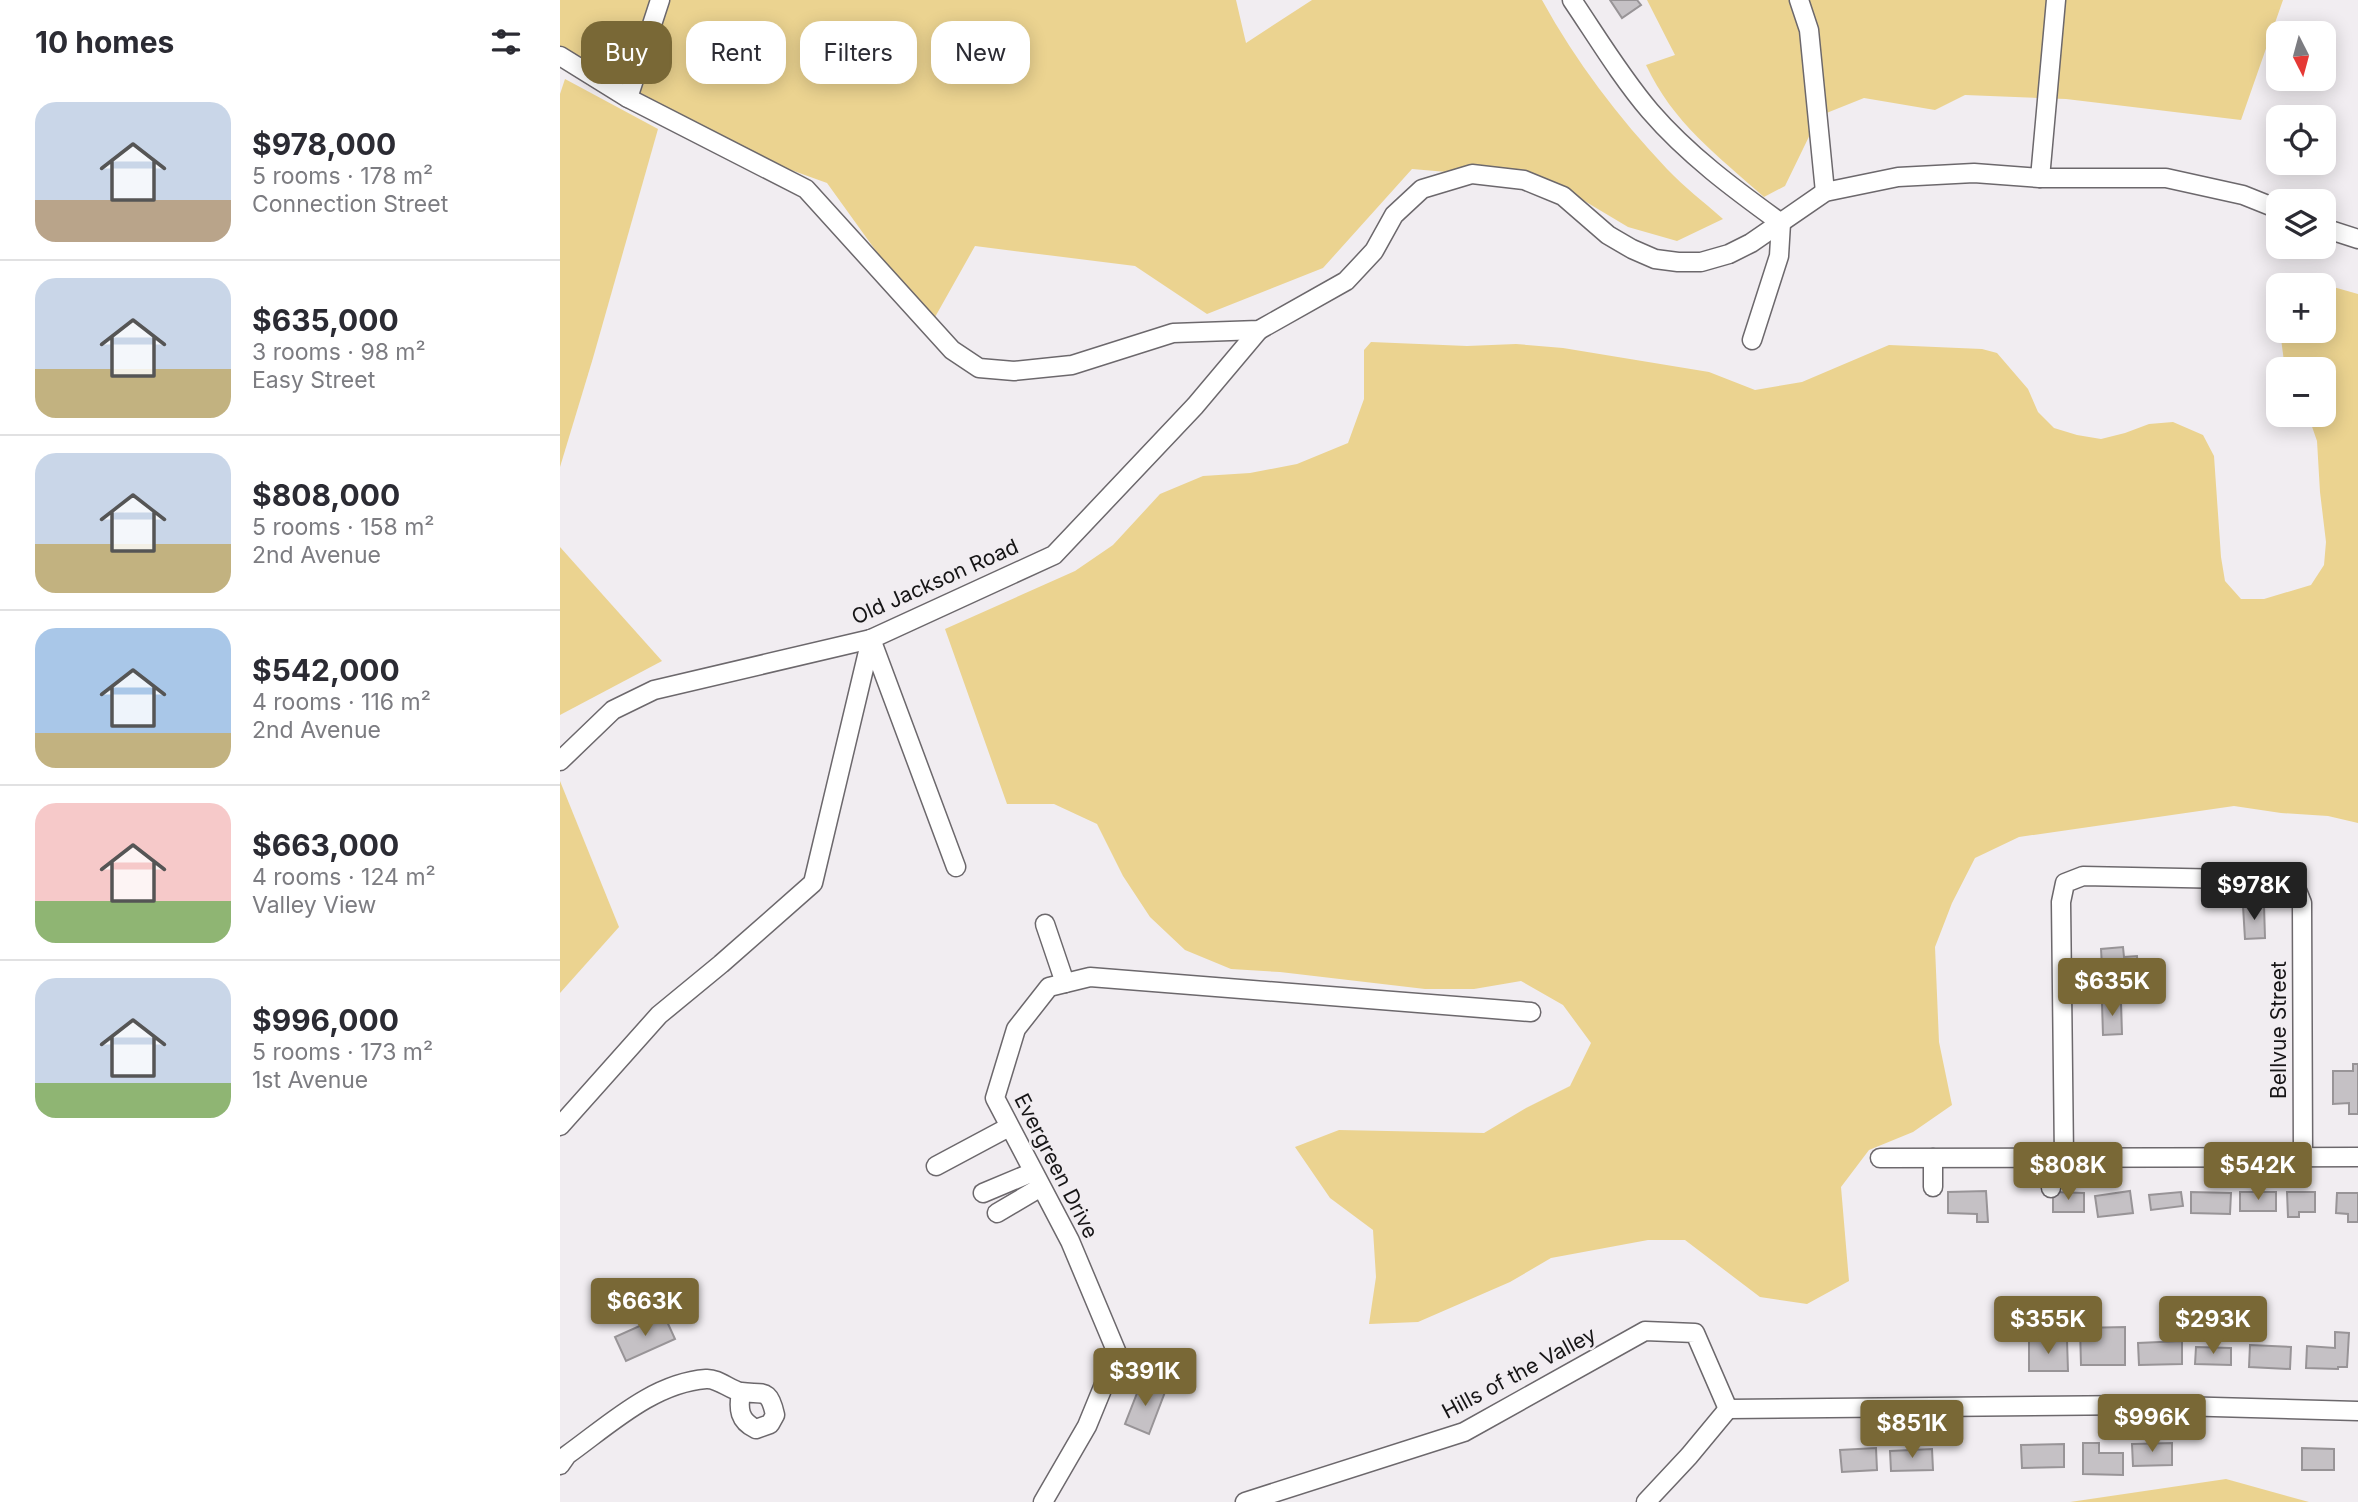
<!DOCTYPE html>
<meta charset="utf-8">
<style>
body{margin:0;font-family:Inter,sans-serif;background:#f2f2f3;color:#2b2b33;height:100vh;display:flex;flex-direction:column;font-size:26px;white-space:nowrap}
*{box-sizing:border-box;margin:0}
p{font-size:23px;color:#7c7c81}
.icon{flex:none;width:38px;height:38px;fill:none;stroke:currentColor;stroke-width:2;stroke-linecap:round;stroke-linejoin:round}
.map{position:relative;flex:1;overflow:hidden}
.drawer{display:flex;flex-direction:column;background:#fff;width:560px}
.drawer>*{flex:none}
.top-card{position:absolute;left:21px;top:21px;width:665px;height:63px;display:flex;gap:14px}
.needle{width:46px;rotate:174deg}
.buttons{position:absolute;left:1706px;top:21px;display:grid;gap:14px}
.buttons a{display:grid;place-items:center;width:70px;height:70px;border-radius:14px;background:#fff;box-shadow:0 4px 18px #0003;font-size:35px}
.price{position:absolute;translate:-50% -60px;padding:0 16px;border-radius:7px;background:#796836;color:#fff;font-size:23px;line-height:46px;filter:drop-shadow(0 2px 4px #0008)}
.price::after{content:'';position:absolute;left:50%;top:42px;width:21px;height:16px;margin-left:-10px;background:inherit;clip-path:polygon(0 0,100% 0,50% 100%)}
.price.selected{background:#222;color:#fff}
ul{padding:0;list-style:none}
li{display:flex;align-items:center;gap:21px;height:175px;padding:0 35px}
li+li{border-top:2px solid #e1e1e2}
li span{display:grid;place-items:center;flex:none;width:196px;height:140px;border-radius:21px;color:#555}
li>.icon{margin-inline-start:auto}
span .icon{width:84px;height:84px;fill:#fffc;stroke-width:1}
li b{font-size:30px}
h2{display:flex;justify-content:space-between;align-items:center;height:84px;padding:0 35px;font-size:30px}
.tag{padding:0 24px;border-radius:21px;background:#fff;box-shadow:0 4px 18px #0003;font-size:24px;line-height:63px}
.tag.selected{background:#796836;color:#fff}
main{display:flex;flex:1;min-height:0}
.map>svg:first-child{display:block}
</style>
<main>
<section class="drawer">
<h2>10 homes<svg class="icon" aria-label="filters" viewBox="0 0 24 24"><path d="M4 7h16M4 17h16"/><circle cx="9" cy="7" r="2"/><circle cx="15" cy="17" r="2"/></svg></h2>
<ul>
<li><span style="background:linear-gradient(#c9d6e8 70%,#b9a48a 0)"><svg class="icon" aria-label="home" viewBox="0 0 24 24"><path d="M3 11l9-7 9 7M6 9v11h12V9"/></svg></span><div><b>$978,000</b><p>5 rooms · 178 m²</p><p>Connection Street</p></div></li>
<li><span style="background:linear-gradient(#c9d6e8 65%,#c2b280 0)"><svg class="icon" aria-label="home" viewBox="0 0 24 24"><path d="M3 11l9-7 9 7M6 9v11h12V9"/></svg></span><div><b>$635,000</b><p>3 rooms · 98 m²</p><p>Easy Street</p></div></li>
<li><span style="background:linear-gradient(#c9d6e8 65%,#c2b280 0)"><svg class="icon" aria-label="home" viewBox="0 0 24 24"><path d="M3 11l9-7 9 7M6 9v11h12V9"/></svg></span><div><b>$808,000</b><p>5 rooms · 158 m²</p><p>2nd Avenue</p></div></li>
<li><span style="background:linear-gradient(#a9c7e8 75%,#c2b280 0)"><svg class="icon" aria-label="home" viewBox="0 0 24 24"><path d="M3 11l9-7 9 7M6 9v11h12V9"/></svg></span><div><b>$542,000</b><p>4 rooms · 116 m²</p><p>2nd Avenue</p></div></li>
<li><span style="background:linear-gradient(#f6c9c9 70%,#8fb573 0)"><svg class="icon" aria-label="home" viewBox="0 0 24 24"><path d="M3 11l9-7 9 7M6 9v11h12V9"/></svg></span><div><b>$663,000</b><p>4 rooms · 124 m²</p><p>Valley View</p></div></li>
<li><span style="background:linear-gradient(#c9d6e8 75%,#8fb573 0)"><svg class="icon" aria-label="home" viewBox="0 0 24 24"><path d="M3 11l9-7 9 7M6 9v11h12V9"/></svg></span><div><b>$996,000</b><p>5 rooms · 173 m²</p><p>1st Avenue</p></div></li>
</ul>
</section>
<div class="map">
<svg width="1798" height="1502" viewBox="0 0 1798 1502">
<rect width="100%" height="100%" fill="#f1edf1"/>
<!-- green -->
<g fill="#ebd390">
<path d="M0 0H676L686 43 752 0H982C1016 62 1058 117 1107 169 1124 187 1144 202 1163 219L1117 241 1068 227 991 181 852 169 763 268 647 314 575 266 415 246 370 326 267 183 88 118 0 52Z"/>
<path d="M1087 0H1723L1681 120 1506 99 1405 95 1375 110 1304 98 1259 116 1225 186 1204 197C1157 155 1113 123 1086 65L1115 55Z"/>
<path d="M5 79 98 129 33 358 0 467V94Z"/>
<path d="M1738 277 1798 294V823L1768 816 1721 813 1674 806 1459 837 1415 858 1392 903 1375 947 1379 1042 1392 1105 1353 1132 1309 1150 1281 1187 1289 1281 1247 1304 1200 1297 1125 1240H1088L991 1258 950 1282 858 1322 809 1324 816 1277 813 1230 770 1198 735 1147 779 1130 924 1133 966 1108 1010 1086 1031 1043 1003 1005 961 981 914 989H865L720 972 671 969 625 950 590 917 563 876 537 824 494 804H447L385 629 515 571 553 545 600 494 643 476 690 473 737 464 788 443 804 399V350L811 342 907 346 956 344 1003 348 1149 372 1195 390 1242 382 1329 345 1422 349 1437 353 1468 389 1478 412 1494 428 1517 435 1541 439 1565 433 1589 424 1613 422 1643 435 1654 456 1661 557 1665 581 1681 599H1704L1751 585 1764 565 1766 542 1760 492 1757 441 1748 415H1764V369H1725L1720 331H1764V285H1734Z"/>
<path d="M0 547 102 661 0 715Z"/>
<path d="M0 781 59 927 0 993Z"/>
<path d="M1666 1479 1749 1502H1510Z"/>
</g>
<!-- building -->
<g fill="#c5c1c5" stroke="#989497" stroke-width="2">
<path d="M1050 0H1077L1081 5 1062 18Z"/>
<path d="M1704 905 1705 938 1685 939 1683 906Z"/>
<path d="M1563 947 1564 957 1577 956 1578 971 1565 972V984L1543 985 1541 949Z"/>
<path d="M1561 1002 1562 1034 1543 1035 1542 1003Z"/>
<path d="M1793 1064H1798V1114H1789V1103L1773 1104V1071H1793Z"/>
<path d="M1426 1191 1428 1222H1417V1214L1388 1213V1192Z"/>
<path d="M1570 1191 1573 1213 1538 1217 1535 1196Z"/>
<path d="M1493 1192 1524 1193V1212H1493Z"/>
<path d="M1621 1192 1623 1206 1591 1210 1589 1195Z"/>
<path d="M1631 1192 1671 1193 1670 1214 1631 1213Z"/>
<rect x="1680" y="1192" width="36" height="19"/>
<path d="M1727 1192H1755V1212H1739V1217H1728Z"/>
<path d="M1777 1193H1798V1222H1788V1214L1776 1213Z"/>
<path d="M104 1315 115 1339 66 1361 55 1337Z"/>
<path d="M1565 1327V1365H1521L1520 1328Z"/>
<path d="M1775 1332 1789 1333 1787 1367H1778V1369L1746 1368 1747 1346 1775 1348Z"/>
<path d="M1507 1340 1508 1371H1469V1341Z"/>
<path d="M1622 1341V1364L1579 1365 1578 1343Z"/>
<path d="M1690 1345 1731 1347 1730 1369 1689 1367Z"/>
<path d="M1636 1347 1671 1348V1365L1635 1364Z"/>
<path d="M581 1383 605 1392 589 1434 565 1424Z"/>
<path d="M1523 1443H1539V1453H1563V1475L1523 1474Z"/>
<path d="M1612 1443V1465L1573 1466 1572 1444Z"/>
<path d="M1504 1444V1467L1462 1468 1461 1445Z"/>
<path d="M1316 1448 1317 1470 1282 1472 1280 1450Z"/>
<path d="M1742 1448 1774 1449V1470H1742Z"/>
<path d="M1372 1449 1373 1470 1331 1471 1330 1451Z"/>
</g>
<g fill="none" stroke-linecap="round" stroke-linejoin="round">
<defs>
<g id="minor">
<path d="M1012 0C1037 37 1061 77 1090 111 1128 155 1174 189 1221 223L1219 256 1192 340"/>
<path d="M1239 0 1249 30 1265 192"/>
<path d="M0 56 68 98 246 189 392 350 419 368 454 371 512 365 613 333 699 330 786 281 814 251 834 215 862 189 912 174 964 180 1003 196 1048 235 1072 249 1095 259 1118 262H1141L1169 254 1191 243 1265 192 1338 177 1414 173 1480 178H1606L1683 195 1718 209"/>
<path d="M68 98 100 0"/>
<path d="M1480 178 1496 0"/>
<path d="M1764 228 1798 239"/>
<path d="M311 639 396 867"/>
<path d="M0 761 53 710 94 690 311 639 494 555 635 406 699 330"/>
<path d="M485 924 505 983"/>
<path d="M0 1126 99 1015 161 964 253 883 311 639"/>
<path d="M1320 1158 1798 1157"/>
<path d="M1373 1158V1187"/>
<path d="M1504 1158 1501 902 1505 883 1523 876 1720 880 1736 888 1742 903 1743 1156"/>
<path d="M376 1166 449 1127"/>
<path d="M1491 1188V1158"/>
<path d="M423 1193 473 1172"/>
<path d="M437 1213 481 1187"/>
<path d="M1168 1409 1580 1405 1798 1411"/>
<path d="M0 1465 7 1455C49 1425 93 1383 146 1379 158 1378 170 1390 181 1392 203 1395 209 1387 215 1415L210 1424 196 1429C179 1421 178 1409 181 1392"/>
<path d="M483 1502 527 1426 557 1353 510 1241 435 1098 456 1029 489 987 530 977 971 1012"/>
<path d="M685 1502 904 1432 1085 1331 1135 1333 1168 1409"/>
<path d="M1086 1502 1129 1456 1168 1409"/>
</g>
</defs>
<!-- minor casing -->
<use href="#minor" stroke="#6c686c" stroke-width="21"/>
<!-- minor -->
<use href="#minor" stroke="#fff" stroke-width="18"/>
</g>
<g text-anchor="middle" stroke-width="5" stroke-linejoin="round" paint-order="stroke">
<!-- street labels -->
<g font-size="21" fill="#161516" stroke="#f1edf1">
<text transform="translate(375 582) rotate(-24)" y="7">Old Jackson Road</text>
<text transform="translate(1719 1030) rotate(-90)" y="7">Bellvue Street</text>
<text transform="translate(496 1166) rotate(63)" y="7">Evergreen Drive</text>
<text transform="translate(959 1373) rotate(-28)" y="7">Hills of the Valley</text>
</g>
</g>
</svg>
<div class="buttons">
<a><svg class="needle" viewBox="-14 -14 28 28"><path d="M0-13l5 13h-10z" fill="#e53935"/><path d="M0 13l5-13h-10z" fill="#7c7c81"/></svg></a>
<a><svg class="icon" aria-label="locate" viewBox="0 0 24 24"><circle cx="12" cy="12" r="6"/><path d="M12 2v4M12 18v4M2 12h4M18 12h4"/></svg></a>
<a><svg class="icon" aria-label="layers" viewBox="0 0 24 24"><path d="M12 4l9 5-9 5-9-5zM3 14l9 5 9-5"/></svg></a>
<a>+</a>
<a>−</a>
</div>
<b class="price selected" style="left:1694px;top:922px">$978K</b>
<b class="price" style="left:1552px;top:1018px">$635K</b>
<b class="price" style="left:1508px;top:1202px">$808K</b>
<b class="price" style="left:1698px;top:1202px">$542K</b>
<b class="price" style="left:85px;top:1338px">$663K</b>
<b class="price" style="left:1488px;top:1356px">$355K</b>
<b class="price" style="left:1653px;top:1356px">$293K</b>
<b class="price" style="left:585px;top:1408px">$391K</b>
<b class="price" style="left:1592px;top:1454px">$996K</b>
<b class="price" style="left:1352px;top:1460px">$851K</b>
<div class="top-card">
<a class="tag selected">Buy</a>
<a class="tag">Rent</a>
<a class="tag">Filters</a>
<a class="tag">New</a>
</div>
</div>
</main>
